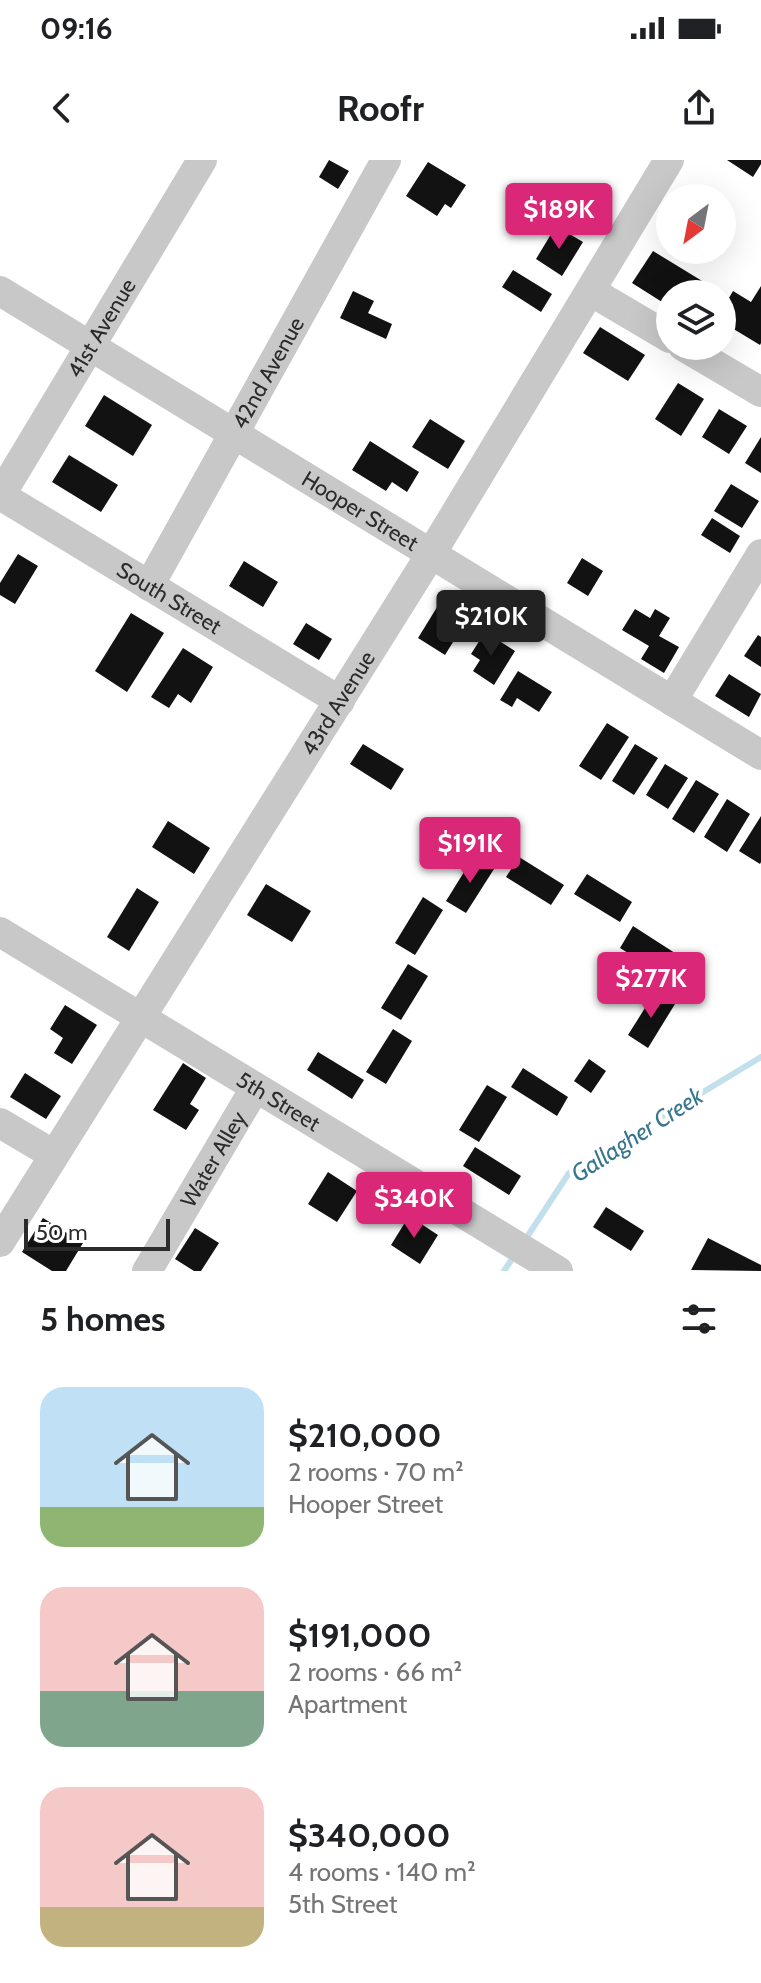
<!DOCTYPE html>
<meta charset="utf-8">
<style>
body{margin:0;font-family:Cabin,sans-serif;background:#f6f6f6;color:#202124;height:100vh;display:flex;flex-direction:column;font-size:30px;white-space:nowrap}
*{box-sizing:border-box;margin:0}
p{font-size:26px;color:#757577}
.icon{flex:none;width:44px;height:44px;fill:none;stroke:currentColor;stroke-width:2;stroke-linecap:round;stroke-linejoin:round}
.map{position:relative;height:1111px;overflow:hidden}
.panel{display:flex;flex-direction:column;background:#fff;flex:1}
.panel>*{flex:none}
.needle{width:52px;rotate:212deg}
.tools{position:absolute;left:656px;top:24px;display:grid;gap:16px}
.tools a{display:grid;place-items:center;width:80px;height:80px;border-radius:50%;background:#fff;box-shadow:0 8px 32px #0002;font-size:40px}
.scale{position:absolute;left:24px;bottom:20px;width:146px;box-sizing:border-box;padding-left:8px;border:4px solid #2b2b2b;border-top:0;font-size:22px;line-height:28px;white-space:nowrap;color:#2b2b2b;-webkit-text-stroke:6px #fff;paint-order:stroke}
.price{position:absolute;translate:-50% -68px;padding:0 18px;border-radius:8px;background:#db2777;color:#fff;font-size:26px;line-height:52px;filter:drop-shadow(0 2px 4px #0008)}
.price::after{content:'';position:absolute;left:50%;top:48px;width:24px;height:18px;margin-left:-12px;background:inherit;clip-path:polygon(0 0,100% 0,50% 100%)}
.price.on{background:#222;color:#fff}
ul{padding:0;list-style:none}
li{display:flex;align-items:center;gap:24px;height:200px;padding:0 40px}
li span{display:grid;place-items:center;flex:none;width:224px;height:160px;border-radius:24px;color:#555}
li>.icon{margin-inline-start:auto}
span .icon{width:96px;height:96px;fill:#fffc;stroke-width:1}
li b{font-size:34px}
h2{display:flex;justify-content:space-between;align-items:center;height:96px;padding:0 40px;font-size:34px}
.status{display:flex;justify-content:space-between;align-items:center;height:56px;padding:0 40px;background:#fff;direction:ltr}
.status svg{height:22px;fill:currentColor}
header{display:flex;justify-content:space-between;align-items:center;height:104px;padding:0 40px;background:#fff;font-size:36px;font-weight:800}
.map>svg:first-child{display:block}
</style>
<div class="status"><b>09:16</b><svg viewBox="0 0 49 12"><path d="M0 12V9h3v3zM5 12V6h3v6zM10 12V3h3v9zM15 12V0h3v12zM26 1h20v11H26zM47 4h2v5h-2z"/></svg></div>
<header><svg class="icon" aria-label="back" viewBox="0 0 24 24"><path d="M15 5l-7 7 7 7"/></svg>Roofr<svg class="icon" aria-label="share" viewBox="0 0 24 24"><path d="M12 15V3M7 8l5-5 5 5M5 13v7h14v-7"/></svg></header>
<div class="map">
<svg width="761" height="1111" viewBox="0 0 761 1111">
<rect width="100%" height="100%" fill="#fff"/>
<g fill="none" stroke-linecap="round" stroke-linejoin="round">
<!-- stream -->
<g stroke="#c2dfec" stroke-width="6">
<path d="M525 1080 569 1013 761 897"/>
<path d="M504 1111 514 1096"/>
</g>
</g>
<!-- building -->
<g fill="#121212">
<path d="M329 0 349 11 338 29 319 17Z"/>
<path d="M727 0H761V4L753 17Z"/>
<path d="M428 2 466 25 451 48 445 44 437 56 406 36Z"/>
<path d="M556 66 583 82 562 116 536 99Z"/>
<path d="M653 91 712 127 707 134H670V147L632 123Z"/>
<path d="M513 110 552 134 541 152 502 127Z"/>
<path d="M761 126V183L760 185 722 162V150L733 131 751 142Z"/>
<path d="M353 131 374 141 368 153 392 164 386 179 340 158Z"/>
<path d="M600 167 645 195 628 221 583 193Z"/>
<path d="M678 223 704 239 681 276 655 259Z"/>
<path d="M104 235 152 265 133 296 85 266Z"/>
<path d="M719 249 747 266 729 294 702 277Z"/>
<path d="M430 259 465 281 448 309 412 287Z"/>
<path d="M761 277V313L745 303Z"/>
<path d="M370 281 419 312 407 332 392 322 386 331 352 310Z"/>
<path d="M69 295 118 325 101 352 52 322Z"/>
<path d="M731 324 759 341 742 368 714 351Z"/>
<path d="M712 358 740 376 730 393 701 375Z"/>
<path d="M18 394 38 406 15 444 0 435V423Z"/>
<path d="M582 398 603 411 588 436 567 423Z"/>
<path d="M244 401 278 422 263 447 229 426Z"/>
<path d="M439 444 466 461 445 495 418 478Z"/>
<path d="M635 449 650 458 655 449 670 458 659 476 679 487 664 513 641 499 649 486 622 470Z"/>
<path d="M131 453 164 473 127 532 95 511Z"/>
<path d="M306 463 332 479 319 500 293 484Z"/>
<path d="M485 472 515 491 494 525 473 511 480 500 471 494Z"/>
<path d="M758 475 761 477V507L744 496Z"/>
<path d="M183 488 213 507 191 543 178 534 169 548 151 537Z"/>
<path d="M518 511 552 532 539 552 517 538 512 547 500 540Z"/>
<path d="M729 514 761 534 749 557 715 536Z"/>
<path d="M607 563 629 577 601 620 579 606Z"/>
<path d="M363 584 404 609 391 630 350 604Z"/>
<path d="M635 584 658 598 634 635 612 621Z"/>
<path d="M665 604 688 618 668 649 646 635Z"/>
<path d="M696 620 719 634 694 673 672 659Z"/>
<path d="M727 639 750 654 727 692 704 677Z"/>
<path d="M761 656V702L760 704 739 691Z"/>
<path d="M168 661 210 688 194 714 152 687Z"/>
<path d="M474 696 494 709 466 753 446 741Z"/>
<path d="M519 697 564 725 551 745 506 717Z"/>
<path d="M587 714 632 742 620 762 574 734Z"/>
<path d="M266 724 311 751 292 782 247 755Z"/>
<path d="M137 728 159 742 129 791 107 777Z"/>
<path d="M423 737 443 750 415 795 395 783Z"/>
<path d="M633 766 678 795 665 816 620 788Z"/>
<path d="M408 804 428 816 401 860 381 848Z"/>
<path d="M655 832 675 844 648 888 628 875Z"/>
<path d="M65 845 97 865 72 904 54 893 63 878 50 869Z"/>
<path d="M393 869 412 881 386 924 366 912Z"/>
<path d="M318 892 364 920 352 939 307 910Z"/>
<path d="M589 899 606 911 591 933 574 921Z"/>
<path d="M183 903 206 918 190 944 199 950 186 970 153 950Z"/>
<path d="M523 908 568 937 557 956 511 927Z"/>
<path d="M25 913 61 936 46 959 10 937Z"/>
<path d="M487 925 507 937 479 982 459 970Z"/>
<path d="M475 987 521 1016 509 1035 463 1006Z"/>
<path d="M328 1012 357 1031 337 1062 308 1044Z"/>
<path d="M606 1047 644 1071 631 1091 593 1067Z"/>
<path d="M409 1056 438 1075 420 1104 391 1085Z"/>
<path d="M43 1058 83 1083 66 1111H52L22 1092Z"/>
<path d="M195 1068 219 1083 201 1111H194L175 1099Z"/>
<path d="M708 1078 761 1105V1111L691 1110Z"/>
</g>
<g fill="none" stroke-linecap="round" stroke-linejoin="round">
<!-- minor -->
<g stroke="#c8c8c8" stroke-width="30">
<path id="s1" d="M0 131 761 595"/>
<path d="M592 132 670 178"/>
<path d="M683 186 761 232"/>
<path id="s2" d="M0 335 340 541"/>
<path id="s3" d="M0 336 202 0"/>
<path id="s4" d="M149 426 386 0"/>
<path d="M672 541 761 394"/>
<path id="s5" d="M0 772 558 1111"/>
<path d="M0 963 54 995"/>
<path id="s6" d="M0 1082 431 394 669 0"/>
<path id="s7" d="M147 1111 255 928"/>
</g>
</g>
<g text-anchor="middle" stroke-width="8" stroke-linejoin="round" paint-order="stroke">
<!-- street labels -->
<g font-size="22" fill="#2b2b2b" stroke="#fff">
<text dy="8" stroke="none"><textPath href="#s3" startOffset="196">41st Avenue</textPath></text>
<text dy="8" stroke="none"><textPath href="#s4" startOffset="244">42nd Avenue</textPath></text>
<text dy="8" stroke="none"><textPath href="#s1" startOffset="422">Hooper Street</textPath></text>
<text dy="8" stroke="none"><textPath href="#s2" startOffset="198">South Street</textPath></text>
<text dy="8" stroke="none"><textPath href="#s6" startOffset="636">43rd Avenue</textPath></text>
<text dy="8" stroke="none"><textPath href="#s5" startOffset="326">5th Street</textPath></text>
<text dy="8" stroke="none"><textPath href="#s7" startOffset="130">Water Alley</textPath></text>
</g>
<!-- water labels -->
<g font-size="24" font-style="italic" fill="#377690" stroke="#fff">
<text transform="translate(637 975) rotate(-33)" y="8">Gallagher Creek</text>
</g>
</g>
</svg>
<div class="tools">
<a><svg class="needle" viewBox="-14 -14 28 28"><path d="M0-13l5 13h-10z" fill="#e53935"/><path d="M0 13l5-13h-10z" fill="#757577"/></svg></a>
<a><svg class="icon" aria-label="layers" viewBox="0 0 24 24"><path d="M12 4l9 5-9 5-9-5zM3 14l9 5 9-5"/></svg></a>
</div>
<div class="scale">50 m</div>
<b class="price" style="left:559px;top:91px">$189K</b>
<b class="price on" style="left:491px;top:498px">$210K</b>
<b class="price" style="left:470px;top:725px">$191K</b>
<b class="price" style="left:651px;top:860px">$277K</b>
<b class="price" style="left:414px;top:1080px">$340K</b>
</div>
<section class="panel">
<h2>5 homes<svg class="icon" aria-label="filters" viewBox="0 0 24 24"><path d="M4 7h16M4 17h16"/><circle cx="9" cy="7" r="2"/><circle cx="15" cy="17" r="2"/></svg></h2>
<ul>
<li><span style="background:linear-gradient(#bfe0f5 75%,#8fb573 0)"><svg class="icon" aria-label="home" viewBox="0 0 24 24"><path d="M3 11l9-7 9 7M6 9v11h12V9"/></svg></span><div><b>$210,000</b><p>2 rooms · 70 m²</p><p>Hooper Street</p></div></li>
<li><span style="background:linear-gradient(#f6c9c9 65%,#7fa58c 0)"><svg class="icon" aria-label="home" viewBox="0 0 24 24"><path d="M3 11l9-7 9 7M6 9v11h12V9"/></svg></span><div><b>$191,000</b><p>2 rooms · 66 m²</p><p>Apartment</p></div></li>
<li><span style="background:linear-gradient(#f6c9c9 75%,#c2b280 0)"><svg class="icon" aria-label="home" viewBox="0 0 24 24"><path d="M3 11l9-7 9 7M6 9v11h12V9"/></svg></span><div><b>$340,000</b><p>4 rooms · 140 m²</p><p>5th Street</p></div></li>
</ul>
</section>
